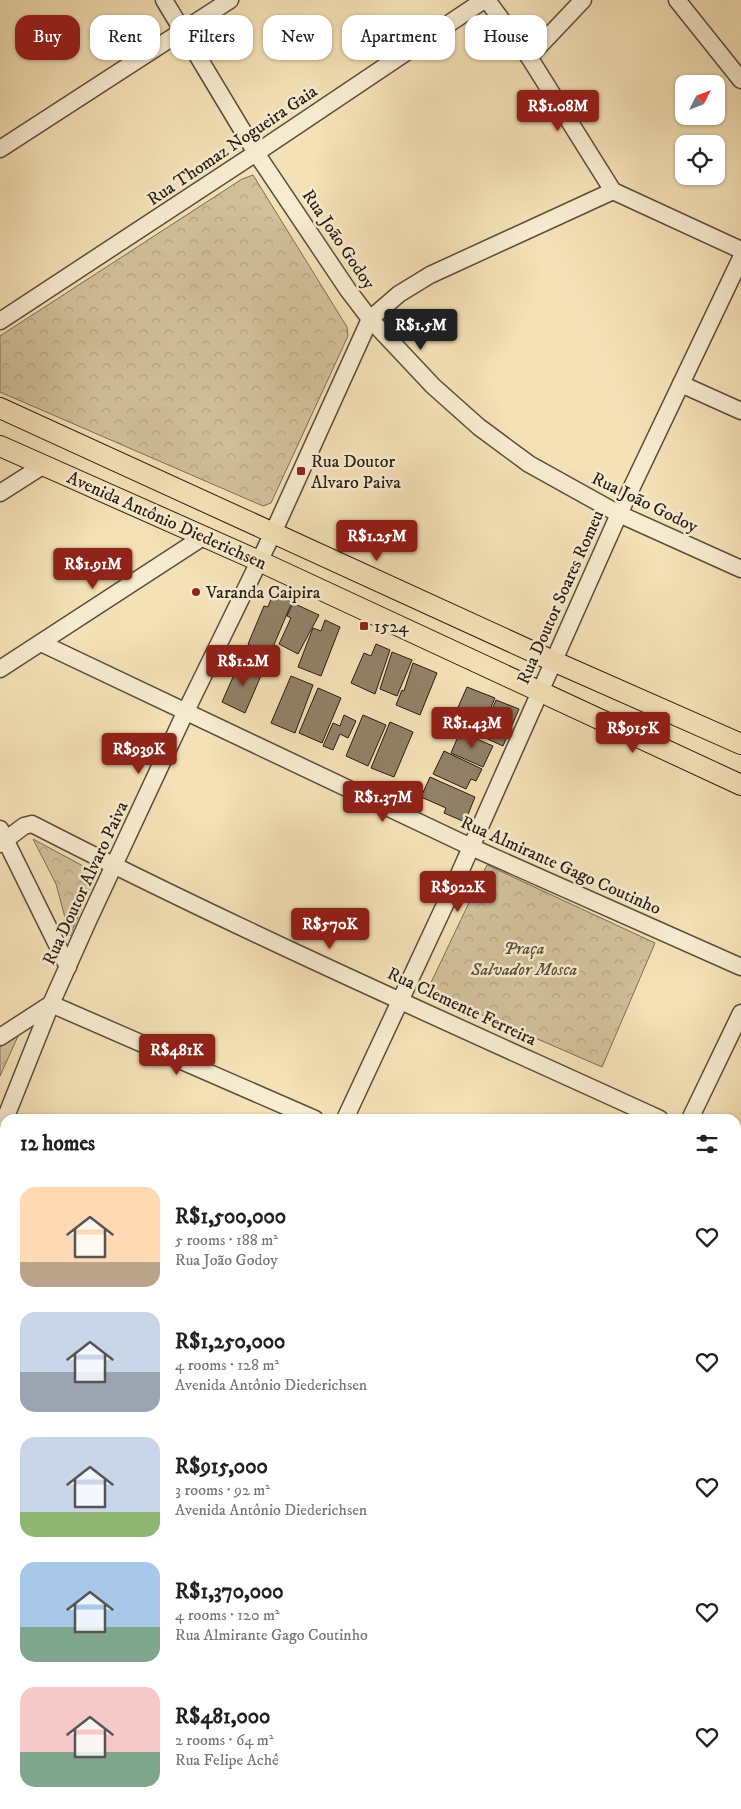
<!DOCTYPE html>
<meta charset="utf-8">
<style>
body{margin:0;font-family:"IM FELL DW Pica",serif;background:#f6f6f6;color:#202124;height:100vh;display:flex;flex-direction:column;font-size:19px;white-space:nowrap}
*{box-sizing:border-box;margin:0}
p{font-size:16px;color:#757577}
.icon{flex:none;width:28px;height:28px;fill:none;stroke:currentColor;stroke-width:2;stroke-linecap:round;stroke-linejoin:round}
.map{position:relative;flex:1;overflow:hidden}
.details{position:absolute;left:0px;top:1114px;width:741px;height:696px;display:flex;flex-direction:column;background:#fff;border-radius:15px 15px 0 0;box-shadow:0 1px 4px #0004}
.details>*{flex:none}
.banner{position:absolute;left:15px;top:15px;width:711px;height:45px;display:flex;gap:10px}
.needle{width:32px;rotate:48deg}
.fabs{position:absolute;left:675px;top:75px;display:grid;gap:10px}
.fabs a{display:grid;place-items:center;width:50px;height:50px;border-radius:10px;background:#fff;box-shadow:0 1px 4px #0004;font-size:25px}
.price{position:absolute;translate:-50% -42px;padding:0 11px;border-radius:5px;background:#8f2418;color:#fff;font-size:16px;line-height:32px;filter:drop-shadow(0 1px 2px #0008)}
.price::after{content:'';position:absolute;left:50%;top:30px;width:15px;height:11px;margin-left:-8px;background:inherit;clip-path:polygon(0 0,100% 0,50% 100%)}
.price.active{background:#222;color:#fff}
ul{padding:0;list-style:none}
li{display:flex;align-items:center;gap:15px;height:125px;padding:0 20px}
li span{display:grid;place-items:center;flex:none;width:140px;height:100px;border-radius:15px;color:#555}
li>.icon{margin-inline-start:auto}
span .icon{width:60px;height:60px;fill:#fffc;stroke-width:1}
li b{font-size:21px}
h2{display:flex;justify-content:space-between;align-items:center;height:60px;padding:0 20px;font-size:21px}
.pill{padding:0 18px;border-radius:15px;background:#fff;box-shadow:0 1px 4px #0004;font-size:18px;line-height:45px}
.pill.active{background:#8f2418;color:#fff}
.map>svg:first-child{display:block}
</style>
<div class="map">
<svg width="741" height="1809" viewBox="0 0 741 1809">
<defs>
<pattern id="forest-crowns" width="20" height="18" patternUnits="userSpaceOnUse" patternTransform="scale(1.25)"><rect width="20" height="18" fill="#d2c09a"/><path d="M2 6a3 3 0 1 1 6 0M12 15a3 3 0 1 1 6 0" fill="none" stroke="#b4a484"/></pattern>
</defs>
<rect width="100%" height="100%" fill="#f5e1b6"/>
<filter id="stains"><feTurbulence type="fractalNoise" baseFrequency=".004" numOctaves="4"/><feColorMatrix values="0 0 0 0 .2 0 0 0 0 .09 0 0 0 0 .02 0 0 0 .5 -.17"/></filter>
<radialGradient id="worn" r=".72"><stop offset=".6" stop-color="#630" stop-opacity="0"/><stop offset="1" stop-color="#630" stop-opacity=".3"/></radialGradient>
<!-- forest -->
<g fill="url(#forest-crowns)" stroke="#7c6e56">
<path d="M253 175 347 327 348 336 271 503 263 506 0 392V336L242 179Z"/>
<path d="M33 839 96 873 70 936 56 884Z"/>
<path d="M487 865 655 943 602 1067 427 991Z"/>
<path d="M19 1034 0 1076V1047Z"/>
</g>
<!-- building -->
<g fill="#928268" stroke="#271c13">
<path d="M273 594 292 602 270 654 248 644 264 606 268 607Z"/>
<path d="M293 603 319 615 298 654 279 644 291 618 287 616Z"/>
<path d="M325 620 340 627 321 676 298 667 313 628 321 631Z"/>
<path d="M376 644 390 650 375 694 351 683 364 653 371 656Z"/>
<path d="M392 652 412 660 397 696 380 689Z"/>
<path d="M240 661 263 671 245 713 222 702Z"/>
<path d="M413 663 437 673 420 715 396 705 402 690 404 691Z"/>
<path d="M291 676 313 685 295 733 271 723Z"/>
<path d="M467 687 495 698 480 733 452 721Z"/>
<path d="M318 688 341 698 322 743 299 733Z"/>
<path d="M496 700 519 709 503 746 481 736Z"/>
<path d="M344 715 356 721 348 738 340 734 333 750 323 746 333 723 340 726Z"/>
<path d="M363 715 386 725 368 766 346 756Z"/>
<path d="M390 722 413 732 394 777 371 768Z"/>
<path d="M460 732 493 746 483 767 451 753Z"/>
<path d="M444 751 482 769 476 781 471 779 466 789 433 774Z"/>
<path d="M430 777 475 797 465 822 444 813 446 808 421 797Z"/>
</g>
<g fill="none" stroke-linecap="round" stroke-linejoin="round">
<defs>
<g id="minor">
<path d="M164 0 256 153 348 290 370 319 433 386 479 427 529 464 619 514 741 569"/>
<path d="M487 0 529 57 613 191 741 250"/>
<path d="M677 0 741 80"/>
<path d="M529 57 583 0"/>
<path d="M0 149 230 0"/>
<path d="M0 321 256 153 484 0"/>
<path d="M681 384 741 411"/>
<path d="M0 493 44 465"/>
<path d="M41 643 471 847 741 967"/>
<path d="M0 669 203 537"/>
<path d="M0 829 68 967"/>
<path d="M0 844 24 826 32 824C238 930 450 1023 660 1119"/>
<path d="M51 1004 315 1119"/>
<path d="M0 1037 51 1004"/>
<path d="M5 1119 51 1004 88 921 185 713 273 533 370 319 399 294 430 275 613 191"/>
<path d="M345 1119 456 881 619 514 741 258"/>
<path d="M690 1119 741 1013"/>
<path d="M0 1142 5 1144"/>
<path d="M736 1155 741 1158"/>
<path d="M0 1306 5 1308"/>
<path d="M736 1317 741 1319"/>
<path d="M0 1472 5 1474"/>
<path d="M0 1663 5 1671"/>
<path d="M0 1721 5 1723"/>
<path d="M99 1805 101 1809"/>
<path d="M250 1805 261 1809"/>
<path d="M34 1809 36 1805"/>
<path d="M375 1809 376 1805"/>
</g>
<g id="major">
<path d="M0 408 553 661 741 744"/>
<path d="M0 446 259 561 741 785"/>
<path d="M736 1471 741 1465"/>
<path d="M459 1809 462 1805"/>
</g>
</defs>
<!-- minor casing -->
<use href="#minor" stroke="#5a4d3c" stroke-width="19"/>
<!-- major casing -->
<use href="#major" stroke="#271c13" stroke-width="22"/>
<!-- minor -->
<use href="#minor" stroke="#f8ecd0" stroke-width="16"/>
<!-- major -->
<use href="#major" stroke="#f5e1b6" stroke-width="20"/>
</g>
<!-- markers -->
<g fill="#8f2418" stroke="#f8ecd0" stroke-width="2">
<rect x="296" y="466" width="10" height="10" rx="2.5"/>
<circle cx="196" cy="592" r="5"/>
<rect x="359" y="621" width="10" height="10" rx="2.5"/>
</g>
<g text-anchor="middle" stroke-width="5" stroke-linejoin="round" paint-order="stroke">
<!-- street labels -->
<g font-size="18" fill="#271c13" stroke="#f8ecd0">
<text transform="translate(232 145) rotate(-34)" y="6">Rua Thomaz Nogueira Gaia</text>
<text transform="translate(339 239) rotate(56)" y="6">Rua João Godoy</text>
<text transform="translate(645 502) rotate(26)" y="6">Rua João Godoy</text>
<text transform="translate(167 520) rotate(24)" y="6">Avenida Antônio Diederichsen</text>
<text transform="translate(560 597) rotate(-66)" y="6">Rua Doutor Soares Romeu</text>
<text transform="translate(561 865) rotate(24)" y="6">Rua Almirante Gago Coutinho</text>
<text transform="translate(85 883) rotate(-65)" y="6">Rua Doutor Alvaro Paiva</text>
<text transform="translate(462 1006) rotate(25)" y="6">Rua Clemente Ferreira</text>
</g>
<!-- poi labels -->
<g font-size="18" fill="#271c13" stroke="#f8ecd0" text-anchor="start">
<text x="311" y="467">Rua Doutor<tspan x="311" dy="21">Alvaro Paiva</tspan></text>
<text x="206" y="598">Varanda Caipira</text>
<text x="374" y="632">1524</text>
</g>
<!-- park labels -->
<g font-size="18" font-style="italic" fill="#5a4d3c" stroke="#f8ecd0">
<text x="524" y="954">Praça<tspan x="524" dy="21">Salvador Mosca</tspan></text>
</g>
</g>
<rect width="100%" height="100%" filter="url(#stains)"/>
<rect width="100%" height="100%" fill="url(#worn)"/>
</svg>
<div class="fabs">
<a><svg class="needle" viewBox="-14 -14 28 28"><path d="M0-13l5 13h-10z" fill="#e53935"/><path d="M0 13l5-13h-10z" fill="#757577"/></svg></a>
<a><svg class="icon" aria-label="locate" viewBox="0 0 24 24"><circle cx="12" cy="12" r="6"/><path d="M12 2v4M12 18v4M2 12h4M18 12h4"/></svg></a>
</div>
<b class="price" style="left:558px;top:132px">R$1.08M</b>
<b class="price active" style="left:421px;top:351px">R$1.5M</b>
<b class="price" style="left:377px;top:562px">R$1.25M</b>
<b class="price" style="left:93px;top:590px">R$1.91M</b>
<b class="price" style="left:243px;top:687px">R$1.2M</b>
<b class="price" style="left:472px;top:749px">R$1.43M</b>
<b class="price" style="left:633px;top:754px">R$915K</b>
<b class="price" style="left:139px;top:775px">R$939K</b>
<b class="price" style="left:383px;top:823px">R$1.37M</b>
<b class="price" style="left:458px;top:913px">R$922K</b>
<b class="price" style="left:330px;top:950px">R$570K</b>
<b class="price" style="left:177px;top:1076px">R$481K</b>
<div class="banner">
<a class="pill active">Buy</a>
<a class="pill">Rent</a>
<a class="pill">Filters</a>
<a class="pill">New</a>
<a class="pill">Apartment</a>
<a class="pill">House</a>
</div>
<section class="details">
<h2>12 homes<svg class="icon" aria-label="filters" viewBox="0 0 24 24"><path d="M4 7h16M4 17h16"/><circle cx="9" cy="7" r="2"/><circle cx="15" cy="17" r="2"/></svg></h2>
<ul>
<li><span style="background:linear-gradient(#ffd9b3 75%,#b9a48a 0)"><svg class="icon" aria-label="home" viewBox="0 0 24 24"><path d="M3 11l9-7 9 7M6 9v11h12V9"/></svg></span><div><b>R$1,500,000</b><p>5 rooms · 188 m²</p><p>Rua João Godoy</p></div><svg class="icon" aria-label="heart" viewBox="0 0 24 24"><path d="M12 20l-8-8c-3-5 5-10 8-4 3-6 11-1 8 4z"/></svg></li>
<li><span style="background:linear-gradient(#c9d6e8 60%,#9aa5b1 0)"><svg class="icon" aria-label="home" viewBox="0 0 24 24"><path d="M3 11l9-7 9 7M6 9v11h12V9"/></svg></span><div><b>R$1,250,000</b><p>4 rooms · 128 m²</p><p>Avenida Antônio Diederichsen</p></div><svg class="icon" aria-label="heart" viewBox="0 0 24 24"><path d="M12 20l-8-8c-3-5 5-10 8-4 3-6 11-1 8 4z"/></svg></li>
<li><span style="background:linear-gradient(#c9d6e8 75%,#8fb573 0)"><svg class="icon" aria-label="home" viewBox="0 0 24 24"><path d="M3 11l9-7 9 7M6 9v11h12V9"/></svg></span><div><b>R$915,000</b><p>3 rooms · 92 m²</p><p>Avenida Antônio Diederichsen</p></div><svg class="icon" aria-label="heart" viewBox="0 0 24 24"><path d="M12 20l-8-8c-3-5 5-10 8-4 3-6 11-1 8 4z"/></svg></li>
<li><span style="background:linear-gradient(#a9c7e8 65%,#7fa58c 0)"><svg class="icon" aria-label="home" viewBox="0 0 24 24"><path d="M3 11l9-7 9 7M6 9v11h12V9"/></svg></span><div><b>R$1,370,000</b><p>4 rooms · 120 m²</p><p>Rua Almirante Gago Coutinho</p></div><svg class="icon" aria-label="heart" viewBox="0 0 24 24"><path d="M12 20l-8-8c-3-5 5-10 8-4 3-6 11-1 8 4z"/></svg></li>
<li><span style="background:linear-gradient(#f6c9c9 65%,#7fa58c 0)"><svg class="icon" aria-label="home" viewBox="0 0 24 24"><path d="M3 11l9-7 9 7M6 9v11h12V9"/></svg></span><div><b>R$481,000</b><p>2 rooms · 64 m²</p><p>Rua Felipe Achê</p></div><svg class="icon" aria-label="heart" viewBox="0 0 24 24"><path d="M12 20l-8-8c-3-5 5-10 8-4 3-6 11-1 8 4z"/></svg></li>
</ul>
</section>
</div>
